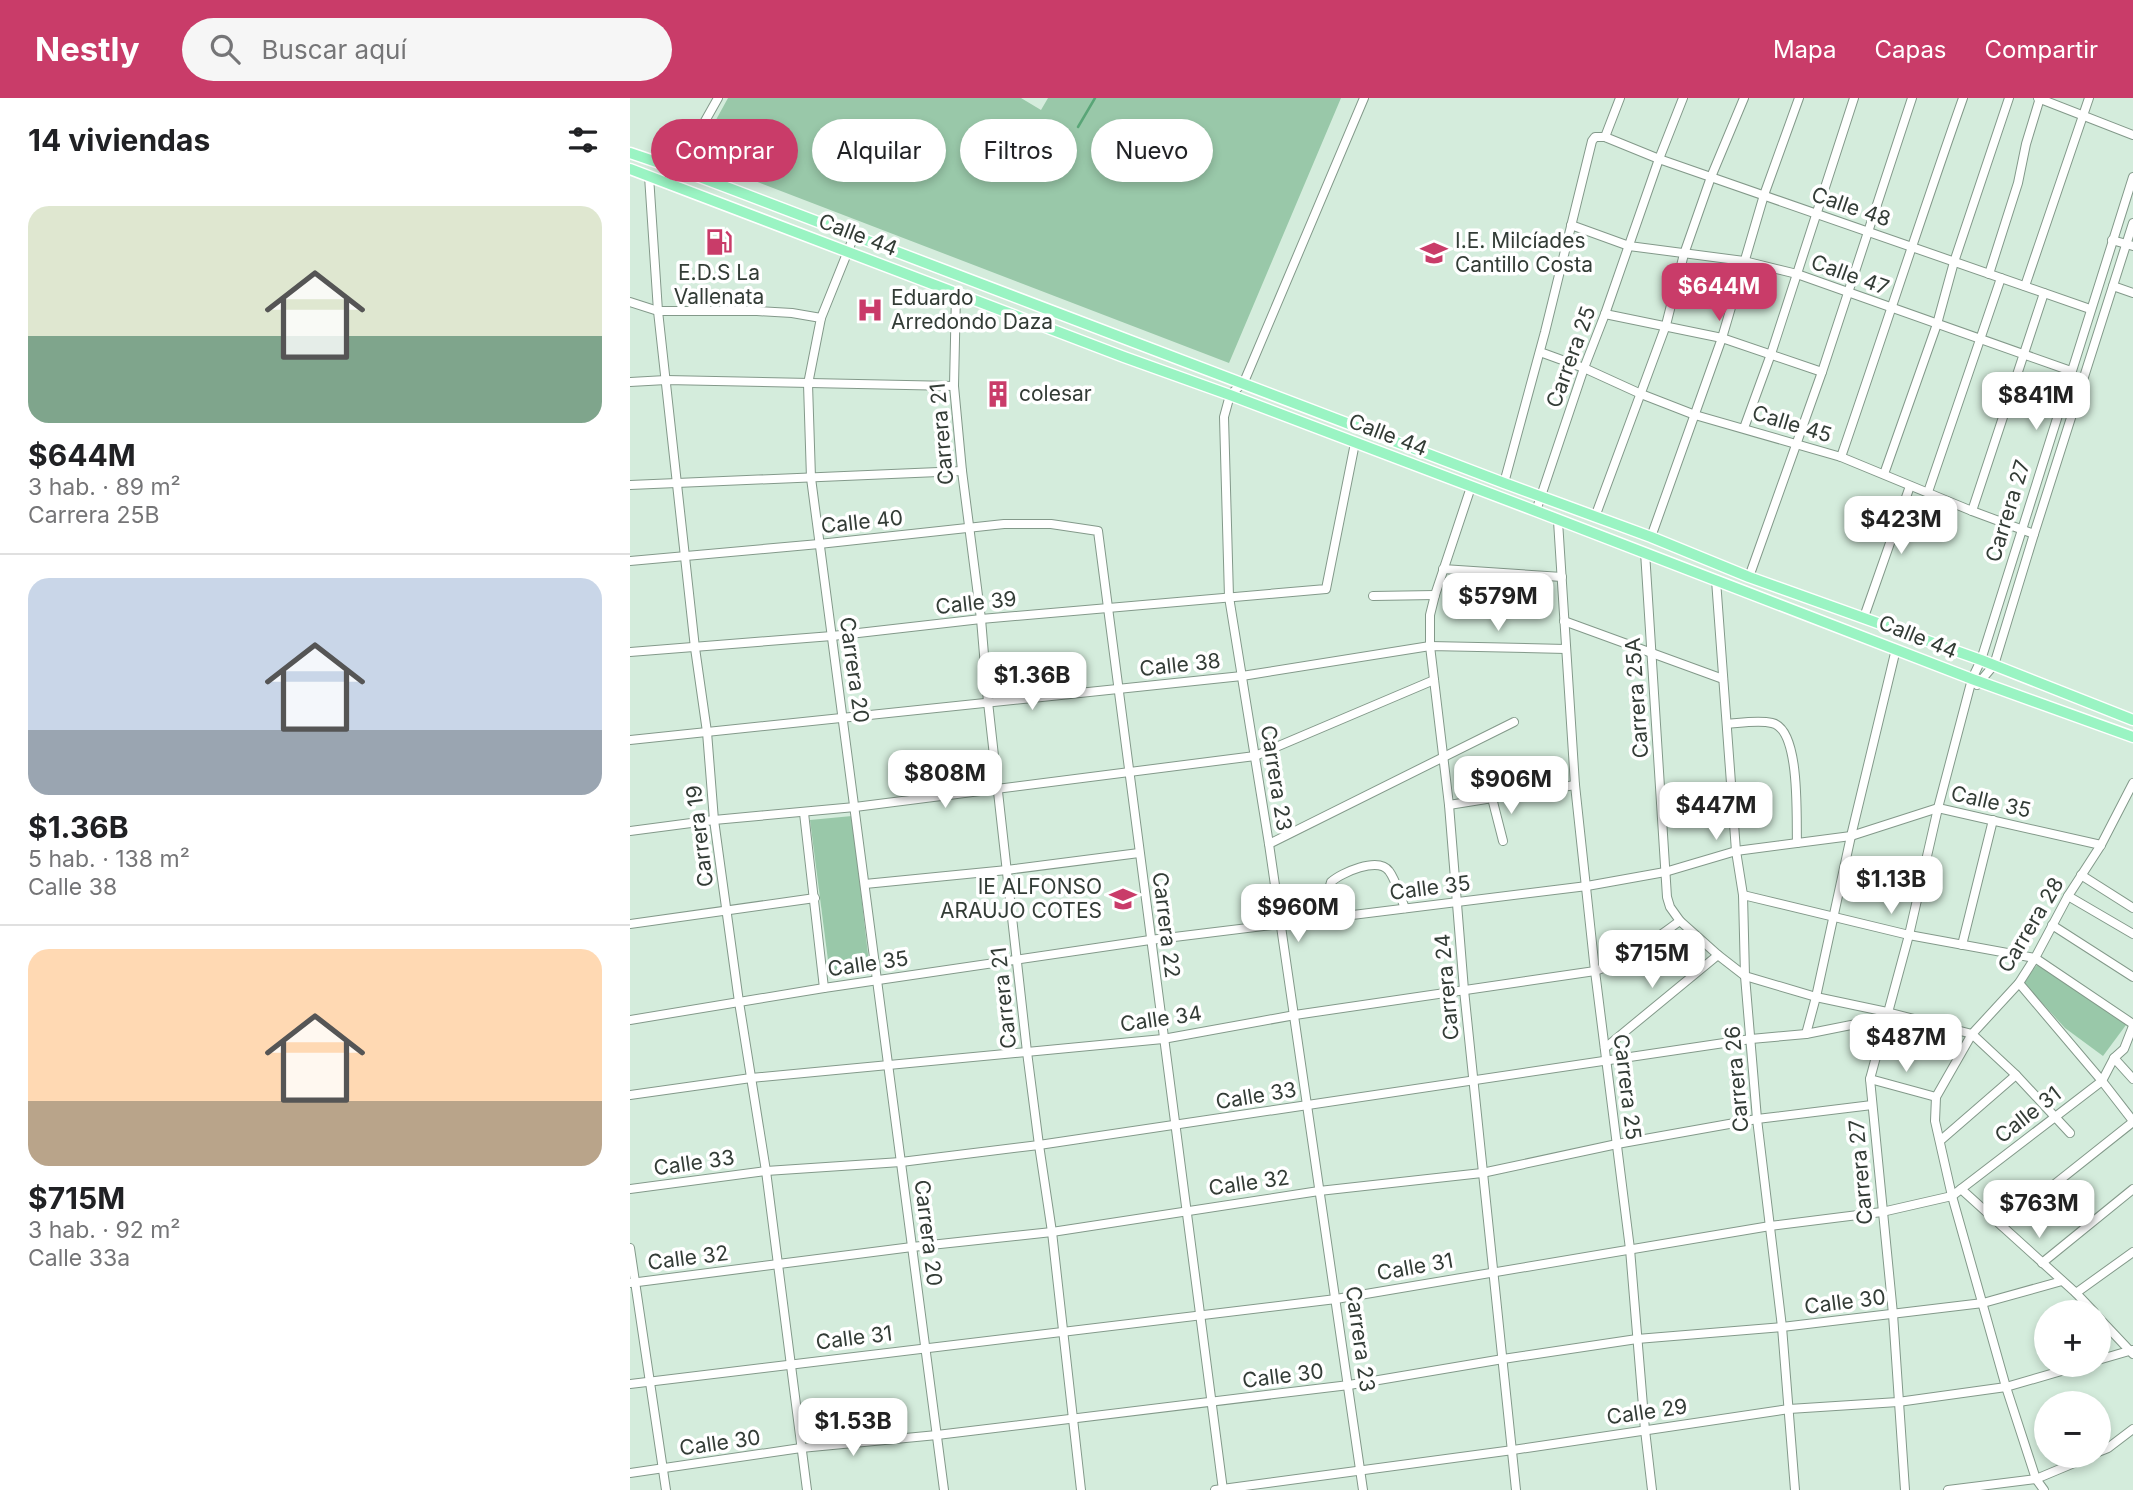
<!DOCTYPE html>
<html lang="es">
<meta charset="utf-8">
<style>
body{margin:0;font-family:Inter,sans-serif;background:#f6f6f6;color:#202124;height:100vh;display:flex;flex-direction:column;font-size:26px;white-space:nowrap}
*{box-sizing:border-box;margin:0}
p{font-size:23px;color:#757577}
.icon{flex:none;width:38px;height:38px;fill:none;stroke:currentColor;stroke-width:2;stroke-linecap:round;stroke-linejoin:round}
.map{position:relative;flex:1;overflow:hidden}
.sheet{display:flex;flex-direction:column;background:#fff;width:630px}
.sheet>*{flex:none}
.top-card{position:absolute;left:21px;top:21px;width:665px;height:63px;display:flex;gap:14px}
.fabs{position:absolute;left:1404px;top:1202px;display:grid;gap:14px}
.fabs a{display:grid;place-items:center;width:77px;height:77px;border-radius:50%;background:#fff;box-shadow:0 4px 10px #0003;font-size:35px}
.price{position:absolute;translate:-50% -60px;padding:0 16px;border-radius:14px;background:#fff;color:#222;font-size:23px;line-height:46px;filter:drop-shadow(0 2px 4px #0008)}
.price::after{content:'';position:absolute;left:50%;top:42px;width:21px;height:16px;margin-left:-10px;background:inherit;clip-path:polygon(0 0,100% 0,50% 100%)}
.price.active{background:#c93c69;color:#fff}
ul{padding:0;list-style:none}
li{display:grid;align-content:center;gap:14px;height:371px;padding:0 28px}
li+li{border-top:2px solid #e0e0e0}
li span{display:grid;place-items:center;height:217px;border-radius:21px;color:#555}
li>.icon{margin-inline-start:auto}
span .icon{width:126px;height:126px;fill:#fffc;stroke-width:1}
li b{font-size:30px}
h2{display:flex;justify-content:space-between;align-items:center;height:84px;padding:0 28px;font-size:30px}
.chip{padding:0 24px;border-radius:32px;background:#fff;box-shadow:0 4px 10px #0003;font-size:24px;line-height:63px}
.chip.active{background:#c93c69;color:#fff}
header{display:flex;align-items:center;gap:42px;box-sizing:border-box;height:98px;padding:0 35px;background:#c93c69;color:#fff}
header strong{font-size:33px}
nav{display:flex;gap:38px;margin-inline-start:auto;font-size:24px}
.search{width:490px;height:63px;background:#f6f6f6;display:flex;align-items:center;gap:18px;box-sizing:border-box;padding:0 24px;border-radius:38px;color:#757577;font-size:26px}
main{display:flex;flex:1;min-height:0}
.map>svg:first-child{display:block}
</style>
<header>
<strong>Nestly</strong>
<div class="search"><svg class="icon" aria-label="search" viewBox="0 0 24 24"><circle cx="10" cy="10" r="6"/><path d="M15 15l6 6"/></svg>Buscar aquí</div>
<nav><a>Mapa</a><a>Capas</a><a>Compartir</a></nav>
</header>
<main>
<section class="sheet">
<h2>14 viviendas<svg class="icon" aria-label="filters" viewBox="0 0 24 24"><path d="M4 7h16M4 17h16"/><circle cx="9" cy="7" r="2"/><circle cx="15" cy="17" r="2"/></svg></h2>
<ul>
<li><span style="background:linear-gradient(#dfe7d0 60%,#7fa58c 0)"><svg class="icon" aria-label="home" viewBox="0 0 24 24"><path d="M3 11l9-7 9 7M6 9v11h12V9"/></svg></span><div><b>$644M</b><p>3 hab. · 89 m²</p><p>Carrera 25B</p></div></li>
<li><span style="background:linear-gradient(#c9d6e8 70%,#9aa5b1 0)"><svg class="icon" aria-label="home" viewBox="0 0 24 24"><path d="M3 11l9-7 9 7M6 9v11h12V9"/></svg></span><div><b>$1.36B</b><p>5 hab. · 138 m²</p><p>Calle 38</p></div></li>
<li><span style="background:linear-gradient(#ffd9b3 70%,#b9a48a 0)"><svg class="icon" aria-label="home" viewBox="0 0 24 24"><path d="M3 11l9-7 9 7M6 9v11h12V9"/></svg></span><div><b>$715M</b><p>3 hab. · 92 m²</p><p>Calle 33a</p></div></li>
</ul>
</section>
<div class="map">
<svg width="1503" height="1392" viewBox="0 0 1503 1392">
<rect width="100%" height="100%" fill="#d4ecdc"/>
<!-- green -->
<g fill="#99c8a9">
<path d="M98 0H391L411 12 418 0H711L599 265 65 60Z"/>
<path d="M222 718 240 874 200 878 180 722Z"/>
<path d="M1407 867 1496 925V927L1473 958 1435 930 1393 884Z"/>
</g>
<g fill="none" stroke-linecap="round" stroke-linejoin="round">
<!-- stream -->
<path stroke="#59a577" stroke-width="2.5" d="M448 29 465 0"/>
<defs>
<g id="minor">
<path d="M1408 0 1503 37"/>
<path d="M975 39 990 0"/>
<path d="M19 78 28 213 65 550 77 634 84 722 109 904 136 1073 177 1392"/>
<path d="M45 87 48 71 88 0"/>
<path d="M941 127 999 148 1114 163 1167 176 1441 273"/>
<path d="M224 138 191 220 178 286 181 380 314 1392"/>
<path d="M1482 142 1503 148"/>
<path d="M1359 176 1388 85 1396 46 1410 0"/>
<path d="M1395 188 1459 0"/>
<path d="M1483 188 1503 195"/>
<path d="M326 195 324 288 332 373 351 521 358 604 397 954 409 1047 422 1134 451 1392"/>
<path d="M0 204 28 213H127L162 215 191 220"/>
<path d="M975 216 1092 240 1192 274"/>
<path d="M910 254 954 270 1011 296 1065 317 1211 359 1342 413 1404 436"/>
<path d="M0 284 36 282 324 288"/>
<path d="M1114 330 1141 256 1224 0"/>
<path d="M1211 359C1252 240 1291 119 1333 0"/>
<path d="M1254 376 1307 226 1324 164 1379 0"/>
<path d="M874 385 915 234 962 43 965 39H975L1029 61 1460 211"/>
<path d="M0 387 332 373"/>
<path d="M841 389 805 497 800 517V548L819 707 834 892 886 1392"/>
<path d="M1298 394 1371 180"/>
<path d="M906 413 954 270 975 216 1029 61 1053 0"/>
<path d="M1342 413 1414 195"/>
<path d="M965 419 1036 227 1054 156 1081 79 1114 0"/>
<path d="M928 423 945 687 965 873 1000 1151 1015 1332 1022 1392"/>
<path d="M1021 439 1092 240 1134 97 1169 0"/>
<path d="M1015 454 1037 799 1040 809 1050 823 1088 857 1115 878 1186 899 1257 914 1342 936 1386 977 1440 1035"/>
<path d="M0 463 189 446 374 426H421L468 433 593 1392"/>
<path d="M813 471 932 479"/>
<path d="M1119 479 1192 274 1282 0"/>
<path d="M1086 482 1106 753 1113 797 1115 878 1127 1021 1152 1229 1165 1392"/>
<path d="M743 498 805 497"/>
<path d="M1234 519 1280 388"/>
<path d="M934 523 1093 581"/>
<path d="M0 554 202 538 351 521 696 491 725 345"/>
<path d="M1347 587 1364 567 1404 436 1503 125"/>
<path d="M1097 626C1111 625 1128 622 1142 625 1171 631 1166 721 1167 745"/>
<path d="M0 642 612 578 800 548 936 551"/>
<path d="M862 700 873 743"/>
<path d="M819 707 945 687"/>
<path d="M174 715 194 890"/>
<path d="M0 733 84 722 225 709 625 658 804 582"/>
<path d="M639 746 884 624"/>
<path d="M1451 777 1503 810"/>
<path d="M235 786 377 772 509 755"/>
<path d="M1113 797 1279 837 1405 860 1503 926"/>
<path d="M1438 798 1503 836"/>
<path d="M697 820 695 805 701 784C711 775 748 758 759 773 766 782 770 799 775 810"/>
<path d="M0 826 185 800"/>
<path d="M1422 827 1503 879"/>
<path d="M1332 847 1363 722"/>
<path d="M1389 885 1472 983 1503 1023"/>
<path d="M0 922 194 890 520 842 957 788 1035 774 1106 753 1221 738 1308 710 1471 747"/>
<path d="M1176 936 1186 899 1221 738 1266 551"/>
<path d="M975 950 1088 857"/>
<path d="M1484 960 1503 981"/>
<path d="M1240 981 1306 999"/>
<path d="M0 997 121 980 533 941 665 917 965 873C997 863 1023 842 1050 823"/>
<path d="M1311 1042 1386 977"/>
<path d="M0 1091 136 1073 271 1064 409 1047 1121 941 1176 936 1256 920"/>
<path d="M1331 1091 1446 1195 1464 1214"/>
<path d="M1372 1128 1503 1024"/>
<path d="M0 1150 36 1392"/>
<path d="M1412 1165 1503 1091"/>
<path d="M0 1185 282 1149 422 1134 689 1093 852 1075 987 1046 1127 1021 1242 1007"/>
<path d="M1446 1195 1503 1154"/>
<path d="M1468 1219 1503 1256"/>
<path d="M1468 1262 1502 1252"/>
<path d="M0 1286 706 1201 1140 1128 1252 1114 1322 1098 1472 983 1484 960 1494 951 1503 928"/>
<path d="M1468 1354 1478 1350 1503 1331"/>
<path d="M0 1375 171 1350 307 1337 719 1287 873 1261 1007 1241 1152 1229 1353 1205 1432 1183"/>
<path d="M585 1392 883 1352 1159 1311 1268 1304 1376 1289 1452 1267"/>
<path d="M733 1392 639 746 599 499 594 319 600 297 614 284 734 0"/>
<path d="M1275 1392 1263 1216 1240 981 1279 837 1308 710 1342 581 1351 562 1503 79"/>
<path d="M1318 1392 1406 1381 1461 1358"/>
<path d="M1414 1392 1406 1381 1376 1289 1322 1098 1305 1023 1306 999 1342 936 1389 885 1405 860 1438 798 1471 747 1503 685"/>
</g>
<g id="major">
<path d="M0 55 62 76 874 385 1021 439 1119 479 1351 562 1503 622"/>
<path d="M0 71 494 259 600 297 906 413 1342 581 1503 639"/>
</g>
</defs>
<!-- minor casing -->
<use href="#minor" stroke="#83998a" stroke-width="10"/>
<!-- major casing -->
<use href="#major" stroke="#fff" stroke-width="13"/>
<!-- minor -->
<use href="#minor" stroke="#fff" stroke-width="8"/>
<!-- major -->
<use href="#major" stroke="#9af4c3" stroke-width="10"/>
</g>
<!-- icons -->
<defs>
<symbol id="fuel-bare" viewBox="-9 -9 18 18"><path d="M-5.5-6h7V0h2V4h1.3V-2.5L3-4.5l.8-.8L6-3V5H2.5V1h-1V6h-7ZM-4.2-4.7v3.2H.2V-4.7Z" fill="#c93c69" stroke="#fff" stroke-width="2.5" paint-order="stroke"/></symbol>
<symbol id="school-bare" viewBox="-9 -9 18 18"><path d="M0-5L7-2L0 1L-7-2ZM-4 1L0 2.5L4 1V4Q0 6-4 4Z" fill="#c93c69" stroke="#fff" stroke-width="2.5" paint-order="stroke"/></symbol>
<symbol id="hospital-bare" viewBox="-9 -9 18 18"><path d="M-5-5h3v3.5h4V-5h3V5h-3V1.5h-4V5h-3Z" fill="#c93c69" stroke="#fff" stroke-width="2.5" paint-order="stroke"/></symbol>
<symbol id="building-bare" viewBox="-9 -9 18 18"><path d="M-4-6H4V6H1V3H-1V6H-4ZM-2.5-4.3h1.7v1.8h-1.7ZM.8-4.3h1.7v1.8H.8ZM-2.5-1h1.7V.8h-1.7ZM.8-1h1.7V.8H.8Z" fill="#c93c69" stroke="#fff" stroke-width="2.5" paint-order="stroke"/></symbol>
</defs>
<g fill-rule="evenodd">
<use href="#fuel-bare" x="70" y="125" width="38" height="38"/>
<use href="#school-bare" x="785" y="136" width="38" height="38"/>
<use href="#hospital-bare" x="221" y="193" width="38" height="38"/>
<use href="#building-bare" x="349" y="277" width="38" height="38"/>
<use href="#school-bare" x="474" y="782" width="38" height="38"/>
</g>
<g text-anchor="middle" stroke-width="7" stroke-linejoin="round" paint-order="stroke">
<!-- street labels -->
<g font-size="21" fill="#333c36" stroke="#fff">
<text transform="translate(1221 109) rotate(19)" y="7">Calle 48</text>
<text transform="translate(228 137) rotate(21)" y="7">Calle 44</text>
<text transform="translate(1220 177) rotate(20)" y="7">Calle 47</text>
<text transform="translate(941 259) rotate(-70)" y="7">Carrera 25</text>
<text transform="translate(1162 326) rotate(17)" y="7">Calle 45</text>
<text transform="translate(312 336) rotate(-95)" y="7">Carrera 21</text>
<text transform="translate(758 337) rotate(21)" y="7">Calle 44</text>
<text transform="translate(1378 413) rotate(-73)" y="7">Carrera 27</text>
<text transform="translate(232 424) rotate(-6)" y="7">Calle 40</text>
<text transform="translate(346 505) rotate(-6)" y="7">Calle 39</text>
<text transform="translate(1288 539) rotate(22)" y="7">Calle 44</text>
<text transform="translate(550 567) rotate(-6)" y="7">Calle 38</text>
<text transform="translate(224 572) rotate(82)" y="7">Carrera 20</text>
<text transform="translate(1007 600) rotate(-94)" y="7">Carrera 25A</text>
<text transform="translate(646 680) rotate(81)" y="7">Carrera 23</text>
<text transform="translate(1361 704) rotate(13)" y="7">Calle 35</text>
<text transform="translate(70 738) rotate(-97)" y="7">Carrera 19</text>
<text transform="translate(800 790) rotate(-7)" y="7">Calle 35</text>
<text transform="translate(536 827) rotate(83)" y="7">Carrera 22</text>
<text transform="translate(1401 827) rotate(-59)" y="7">Carrera 28</text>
<text transform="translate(238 866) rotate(-8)" y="7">Calle 35</text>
<text transform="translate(817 889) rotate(-95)" y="7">Carrera 24</text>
<text transform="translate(374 900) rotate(-96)" y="7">Carrera 21</text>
<text transform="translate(531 921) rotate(-8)" y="7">Calle 34</text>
<text transform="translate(1107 981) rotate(-95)" y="7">Carrera 26</text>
<text transform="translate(997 989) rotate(83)" y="7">Carrera 25</text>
<text transform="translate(626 998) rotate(-9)" y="7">Calle 33</text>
<text transform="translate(1398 1017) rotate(-38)" y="7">Calle 31</text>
<text transform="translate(64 1065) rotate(-8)" y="7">Calle 33</text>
<text transform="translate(1231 1074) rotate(-95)" y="7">Carrera 27</text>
<text transform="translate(619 1085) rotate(-8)" y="7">Calle 32</text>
<text transform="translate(298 1135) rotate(83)" y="7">Carrera 20</text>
<text transform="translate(58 1160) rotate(-7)" y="7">Calle 32</text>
<text transform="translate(785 1169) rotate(-10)" y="7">Calle 31</text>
<text transform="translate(1215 1204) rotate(-7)" y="7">Calle 30</text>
<text transform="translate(224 1240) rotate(-7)" y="7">Calle 31</text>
<text transform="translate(730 1241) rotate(82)" y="7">Carrera 23</text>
<text transform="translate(653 1278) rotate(-7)" y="7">Calle 30</text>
<text transform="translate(1017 1314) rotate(-8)" y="7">Calle 29</text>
<text transform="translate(90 1345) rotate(-8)" y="7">Calle 30</text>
</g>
<!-- poi labels -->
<g font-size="21" fill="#333c36" stroke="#fff" text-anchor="start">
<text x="825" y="150">I.E. Milcíades<tspan x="825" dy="24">Cantillo Costa</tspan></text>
<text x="89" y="182" text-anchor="middle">E.D.S La<tspan x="89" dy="24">Vallenata</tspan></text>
<text x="261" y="207">Eduardo<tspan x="261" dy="24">Arredondo Daza</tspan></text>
<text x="389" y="303">colesar</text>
<text x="472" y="796" text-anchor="end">IE ALFONSO<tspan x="472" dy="24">ARAUJO COTES</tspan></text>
</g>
</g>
</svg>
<div class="fabs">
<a>+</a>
<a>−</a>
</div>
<b class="price active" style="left:1089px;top:225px">$644M</b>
<b class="price" style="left:1406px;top:334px">$841M</b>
<b class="price" style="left:1271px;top:458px">$423M</b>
<b class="price" style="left:868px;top:535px">$579M</b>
<b class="price" style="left:402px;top:614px">$1.36B</b>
<b class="price" style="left:315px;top:712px">$808M</b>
<b class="price" style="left:881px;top:718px">$906M</b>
<b class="price" style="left:1086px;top:744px">$447M</b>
<b class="price" style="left:1261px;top:818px">$1.13B</b>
<b class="price" style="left:668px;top:846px">$960M</b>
<b class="price" style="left:1022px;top:892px">$715M</b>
<b class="price" style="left:1276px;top:976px">$487M</b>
<b class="price" style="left:1409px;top:1142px">$763M</b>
<b class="price" style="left:223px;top:1360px">$1.53B</b>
<div class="top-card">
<a class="chip active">Comprar</a>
<a class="chip">Alquilar</a>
<a class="chip">Filtros</a>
<a class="chip">Nuevo</a>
</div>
</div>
</main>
